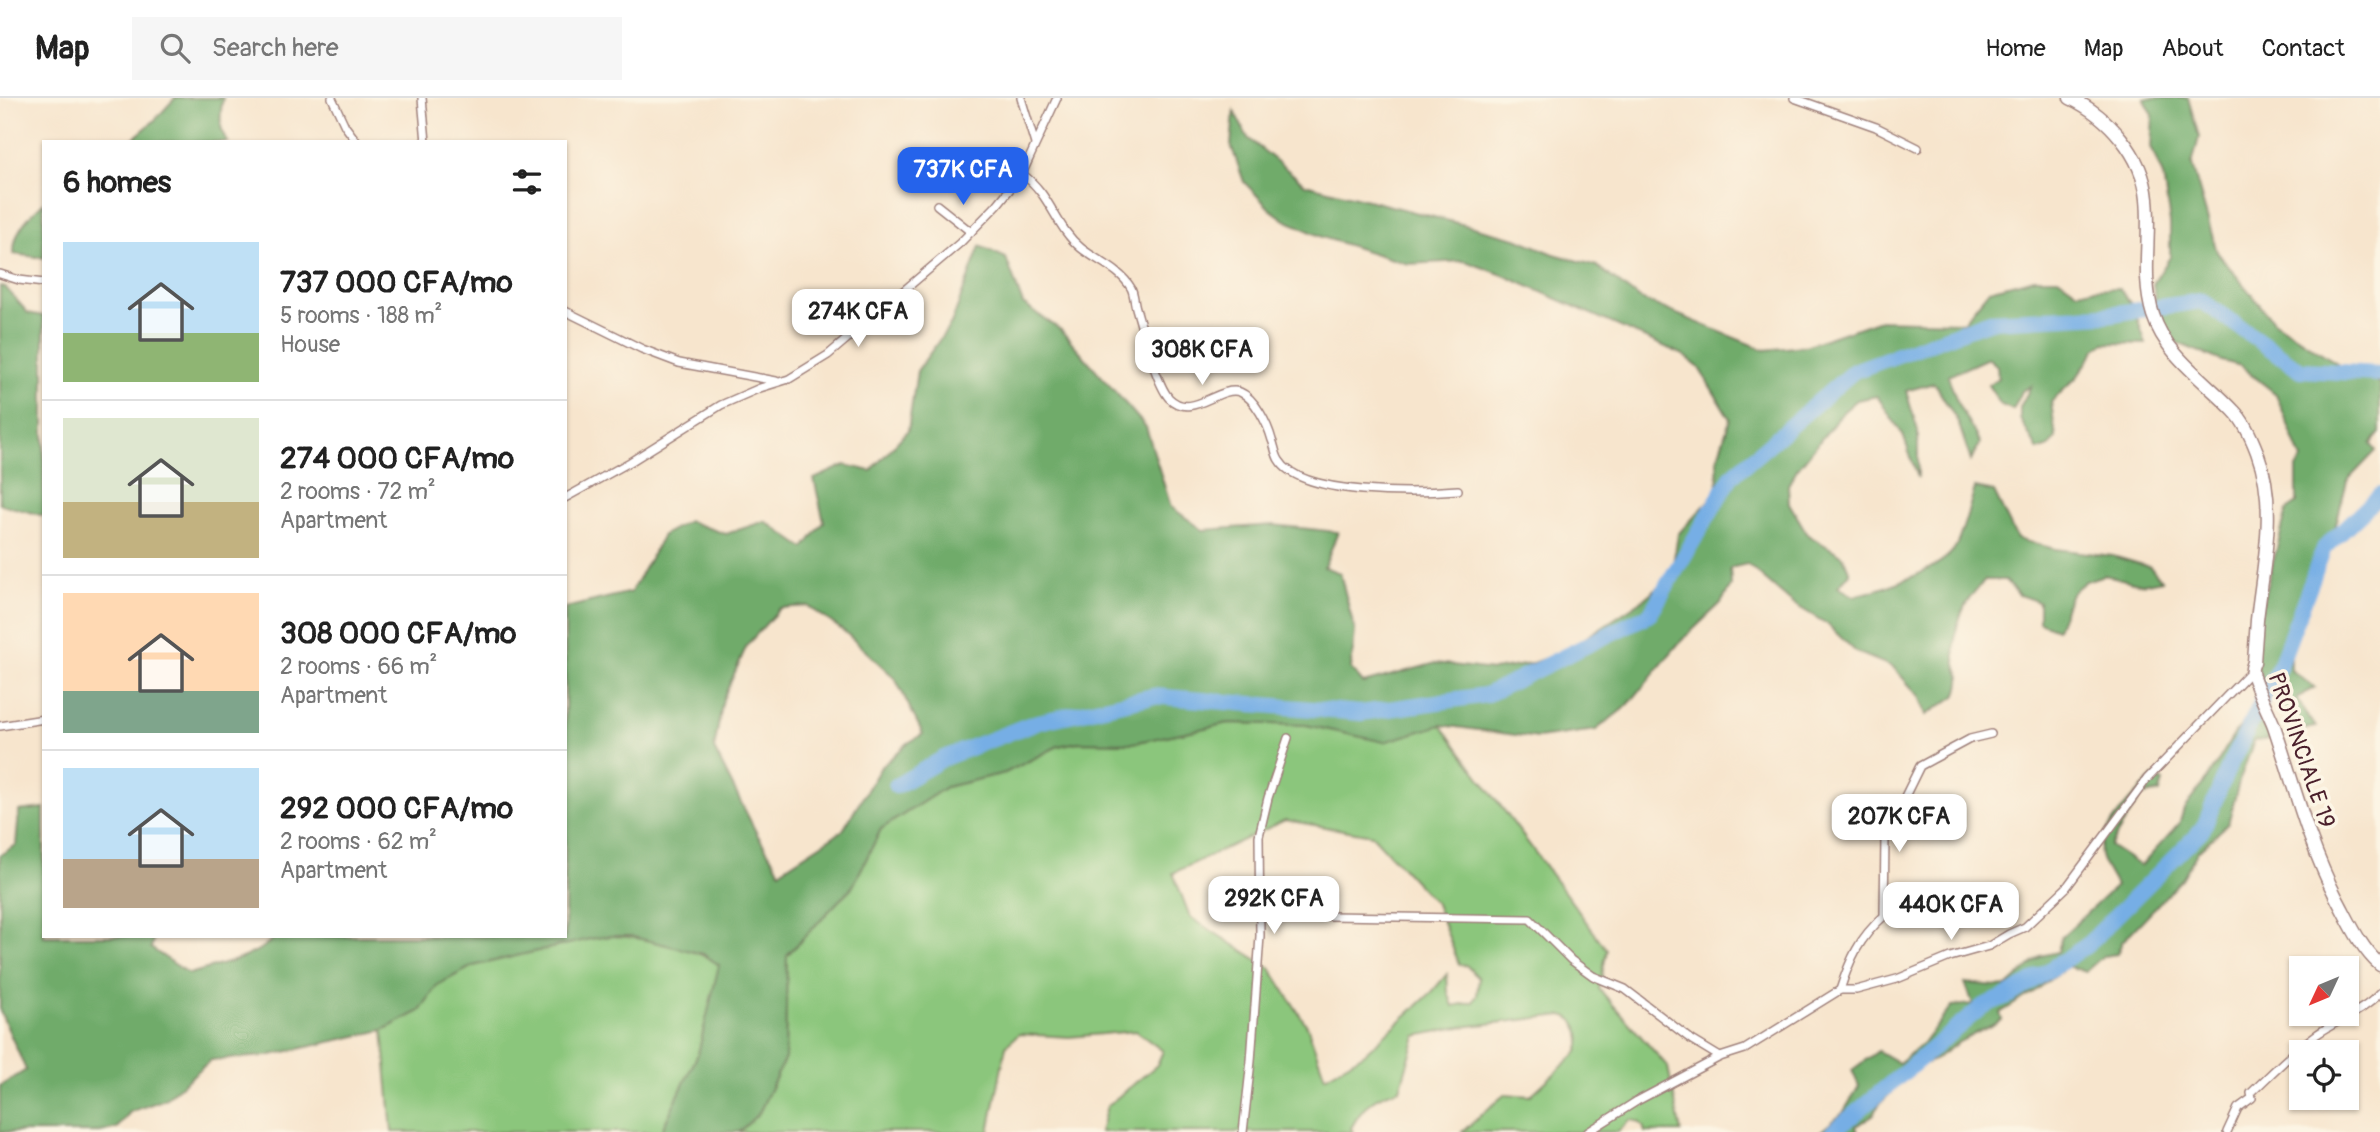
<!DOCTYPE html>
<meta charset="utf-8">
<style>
body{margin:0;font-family:Pangolin,sans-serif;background:#f6f6f6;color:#222;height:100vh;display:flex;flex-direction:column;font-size:26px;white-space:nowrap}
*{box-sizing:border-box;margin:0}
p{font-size:23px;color:#767676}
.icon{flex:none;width:38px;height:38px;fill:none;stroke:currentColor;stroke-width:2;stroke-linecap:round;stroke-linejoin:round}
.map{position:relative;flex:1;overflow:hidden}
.sheet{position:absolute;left:42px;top:42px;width:525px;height:798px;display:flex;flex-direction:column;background:#fff;border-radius:0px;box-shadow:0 2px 5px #0004}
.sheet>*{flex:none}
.needle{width:46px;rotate:226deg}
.tools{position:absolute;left:2289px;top:858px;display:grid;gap:14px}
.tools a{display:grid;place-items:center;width:70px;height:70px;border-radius:0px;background:#fff;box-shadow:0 2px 5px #0004;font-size:35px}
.price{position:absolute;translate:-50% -60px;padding:0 16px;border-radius:14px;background:#fff;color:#222;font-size:23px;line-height:46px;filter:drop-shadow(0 2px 4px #0008)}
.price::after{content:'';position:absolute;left:50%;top:42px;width:21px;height:16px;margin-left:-10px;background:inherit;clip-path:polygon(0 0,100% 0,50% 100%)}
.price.current{background:#2563eb;color:#fff}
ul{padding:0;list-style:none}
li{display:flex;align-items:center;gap:21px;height:175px;padding:0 21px}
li+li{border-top:2px solid #e0e0e0}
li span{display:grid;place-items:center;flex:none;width:196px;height:140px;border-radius:0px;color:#555}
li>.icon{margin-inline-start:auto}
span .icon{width:84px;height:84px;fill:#fffc;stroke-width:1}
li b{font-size:30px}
h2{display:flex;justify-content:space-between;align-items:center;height:84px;padding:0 21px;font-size:30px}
header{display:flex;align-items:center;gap:42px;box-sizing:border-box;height:98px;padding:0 35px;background:#fff;border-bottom:2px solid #e0e0e0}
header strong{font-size:33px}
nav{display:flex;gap:38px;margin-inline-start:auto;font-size:24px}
.search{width:490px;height:63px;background:#f6f6f6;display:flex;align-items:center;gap:18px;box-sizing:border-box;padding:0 24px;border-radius:0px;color:#767676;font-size:26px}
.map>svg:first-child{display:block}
</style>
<header>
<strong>Map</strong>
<div class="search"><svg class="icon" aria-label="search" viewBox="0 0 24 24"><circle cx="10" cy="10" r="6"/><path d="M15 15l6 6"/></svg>Search here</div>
<nav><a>Home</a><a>Map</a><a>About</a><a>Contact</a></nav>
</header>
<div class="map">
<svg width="2380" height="1034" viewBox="0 0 2380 1034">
<rect width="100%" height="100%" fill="#fcf5e5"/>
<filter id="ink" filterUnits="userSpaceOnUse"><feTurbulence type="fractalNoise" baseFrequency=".0143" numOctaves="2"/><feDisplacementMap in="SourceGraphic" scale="14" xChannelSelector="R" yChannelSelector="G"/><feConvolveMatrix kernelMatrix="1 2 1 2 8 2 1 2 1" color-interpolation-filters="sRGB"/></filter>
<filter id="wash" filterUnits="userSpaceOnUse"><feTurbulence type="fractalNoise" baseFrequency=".00686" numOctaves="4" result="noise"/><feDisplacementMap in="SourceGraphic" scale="28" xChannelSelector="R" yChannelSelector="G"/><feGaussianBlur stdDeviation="1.57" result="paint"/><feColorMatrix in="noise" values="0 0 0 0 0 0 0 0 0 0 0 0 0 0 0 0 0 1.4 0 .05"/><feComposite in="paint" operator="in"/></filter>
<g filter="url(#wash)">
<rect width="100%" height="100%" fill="#f7e5cd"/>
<!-- green -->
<g fill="#8bc67b" stroke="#6a7253" stroke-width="2" fill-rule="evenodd">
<path d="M1229 625 1306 627 1384 643 1441 627 1607 852 1599 891 1668 969 1681 1034H1645C1643 1025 1639 1023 1630 1022L1618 1034H1462L1505 996 1530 998 1578 954C1584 939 1579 921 1563 917L1453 930 1416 938 1400 991C1373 999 1365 1005 1351 1030L1353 1034H1100L1107 1008 1157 967 1163 953 1136 933 1069 939 1019 936 1006 948 989 1034H739L759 1015 785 960 787 857 853 788 881 731 946 689 1005 675 1058 648 1078 644 1133 645ZM1285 722 1372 737 1436 806 1459 866 1467 868 1479 880 1477 897 1473 904 1453 908 1448 894 1447 876 1432 894 1365 955 1325 979 1307 928 1270 870 1190 819 1173 775Z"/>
<path d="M610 838C643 839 692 848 720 867L698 956 661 1034H392L383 932 420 913 437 887 473 868 590 841Z"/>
</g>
<!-- forest -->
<g fill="#70ab6b" stroke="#5d654b" stroke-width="2" fill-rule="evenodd">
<path d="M175 0H223C220 14 218 33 228 44H129L154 23Z"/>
<path d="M2144 0H2188L2199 39 2192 67 2217 154 2273 223 2343 269 2380 285V335L2371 346 2376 353 2347 383 2331 446 2290 523 2291 572 2315 590 2296 600 2316 629 2301 632 2269 594 2252 560 2263 502 2287 412 2297 405V370L2302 362 2276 296 2241 268 2222 263 2175 244 2157 218 2153 186 2170 159V125L2163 78 2151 49 2153 17Z"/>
<path d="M1234 13 1248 40 1305 86 1516 140 1554 156 1597 168 1638 200 1764 252 1805 248 1880 222 1963 224 1989 192 2034 180H2058L2078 194 2092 191 2119 190 2134 210 2146 246 2105 245 2096 251 2077 279 2051 304 2056 340 2049 348 2038 352 2020 321V309L2031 288 2022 293 2013 312 2001 307 1988 287 1998 280 1997 268 1988 260 1948 278 1958 306 1980 345 1971 363 1958 324 1934 285 1906 293 1918 333V380L1903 337 1877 298 1857 302 1843 314 1797 371 1788 387 1789 405 1808 437 1843 458 1850 475 1838 489 1854 498C1879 492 1944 472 1956 448 1964 430 1969 409 1975 390L1994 394 2017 441 2055 451 2113 458 2150 469 2162 482 2142 486 2104 477 2086 483 2071 495 2057 531 2039 524V504L2019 497 2005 482H1986C1963 501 1952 531 1955 561 1958 581 1964 573 1957 597L1926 617 1919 598 1893 569 1856 554 1827 526 1792 505 1747 466 1730 470 1731 488 1721 505 1679 545 1628 607 1596 632 1538 640 1441 627 1384 644 1306 627 1229 625 1133 645 1078 644 1058 648 1005 675 946 689 881 731 853 788 787 857 785 960 759 1015 739 1034H661L698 956 719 867 703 856 629 838H610L590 841 473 868 437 887 420 913 383 932 267 958 211 962 165 1001 130 1014 117 1030 100 1034H0V988L26 972 0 913V757L16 747 19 713 44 710V838H154L151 850 189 876C217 867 256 861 276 838H565V510L631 494 663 437 688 423 726 436 765 423 804 450 824 424 814 381 845 367 871 373 908 332 917 273 951 226 980 148 1006 160 1023 206 1061 232 1146 329 1171 409 1203 432 1273 427 1338 434 1324 469 1340 475 1355 533 1351 571 1363 585 1436 565 1493 572 1530 566 1567 552 1640 504 1671 478 1678 436 1718 393 1717 362 1730 321 1699 270 1684 257 1503 177 1465 163 1408 166 1322 139 1285 122 1270 111 1244 84 1231 47ZM808 508 845 534 895 580 923 636 908 645 881 669 843 732 780 773 757 736 714 651 723 601 747 547 780 510Z"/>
<path d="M44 104V160L14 156C13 133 28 119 44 104Z"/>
<path d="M0 188 5 189 28 215 44 218V418L0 406Z"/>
<path d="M2254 612 2270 641 2254 643 2239 684 2228 726 2198 753 2182 781 2122 844 2117 856 2103 858 2085 874 2067 868 2038 891 2000 915 2002 922 1959 944 1934 962 1913 970V974L1879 1006 1874 1016 1856 1028 1858 1034H1820L1843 1015 1859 988 1852 972 1878 953 1899 965 1924 944 1952 908 1973 906 1965 885 2007 889 2041 858 2058 854 2061 839 2116 788C2112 779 2103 767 2101 758 2096 733 2138 694 2155 677L2163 683 2160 694 2141 698 2110 748 2141 768 2179 726 2184 711 2211 675 2235 635Z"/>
</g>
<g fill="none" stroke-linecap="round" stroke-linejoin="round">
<!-- river -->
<g stroke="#76aee5" stroke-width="16">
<path d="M896 688 944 660 1034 625 1153 598 1361 615 1486 597 1650 516 1731 379 1854 273 1990 223 2104 217 2202 203 2301 272 2380 276"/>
<path d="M1833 1034 1983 908 2012 896 2086 848 2203 731 2227 673 2280 567 2324 450 2380 397"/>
</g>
</g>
</g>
<g filter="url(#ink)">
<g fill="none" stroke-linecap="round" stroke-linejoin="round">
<defs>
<g id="street">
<path d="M332 0 345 28 357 44"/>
<path d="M422 0 426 44"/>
<path d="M1021 0 1035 46"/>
<path d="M1794 0 1876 29 1918 50"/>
<path d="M1022 76C1051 96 1055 129 1081 150 1097 163 1120 171 1131 190 1134 195 1134 204 1136 210 1142 230 1156 286 1169 300 1192 323 1218 287 1240 294 1255 300 1268 327 1272 342 1275 348 1275 356 1279 362 1301 399 1419 395 1458 392"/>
<path d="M937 107 971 134"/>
<path d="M0 176 19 182 44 185"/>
<path d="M565 213 642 251 679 265 776 283"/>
<path d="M565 400 630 364 721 307 760 290 789 281 828 257 961 144 997 107 1022 76 1057 0"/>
<path d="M0 628 44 621"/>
<path d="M1261 817 1530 821 1571 862 1593 878 1625 891 1692 942 1720 959"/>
<path d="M1840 892C1850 861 1859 840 1884 818L1885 739 1920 668 1970 641 1991 636"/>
<path d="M1243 1034 1251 963 1260 838 1259 738 1268 700 1288 640"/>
<path d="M1588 1034 1637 1003 1720 959 1745 951 1840 892H1856L1897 881 1950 859 1989 848 2009 836 2025 829 2066 790 2147 681 2251 573"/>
<path d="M2227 1034 2238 1010 2252 1000 2251 995C2272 975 2293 953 2316 937 2337 922 2363 914 2380 895"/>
</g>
<path id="primary" d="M2070 0C2108 18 2143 57 2147 101 2151 139 2141 179 2153 217 2166 258 2206 283 2234 313 2244 323 2252 341 2257 354 2278 409 2263 466 2257 522 2256 536 2255 550 2254 564 2253 567 2251 570 2252 574 2253 584 2269 615 2274 628 2294 687 2308 745 2337 801 2350 825 2360 849 2380 867"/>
</defs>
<!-- street casing -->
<use href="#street" stroke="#a0827c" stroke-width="10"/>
<!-- primary casing -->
<use href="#primary" stroke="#a0827c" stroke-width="15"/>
<!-- street -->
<use href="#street" stroke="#fff" stroke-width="7"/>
<!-- primary -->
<use href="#primary" stroke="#fff" stroke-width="12"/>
</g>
</g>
<g text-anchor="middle" stroke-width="7" stroke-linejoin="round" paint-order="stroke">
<!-- street labels -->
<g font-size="23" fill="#4a1f2b" stroke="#fcf5e5">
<text transform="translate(2302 652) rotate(71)" y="8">PROVINCIALE 19</text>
</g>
</g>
</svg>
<div class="tools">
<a><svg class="needle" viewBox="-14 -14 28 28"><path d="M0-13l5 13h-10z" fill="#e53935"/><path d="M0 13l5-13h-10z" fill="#767676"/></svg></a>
<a><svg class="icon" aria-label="locate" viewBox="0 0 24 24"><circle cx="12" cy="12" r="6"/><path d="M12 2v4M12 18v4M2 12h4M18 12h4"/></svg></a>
</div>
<b class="price current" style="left:963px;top:109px">737K CFA</b>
<b class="price" style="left:858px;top:251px">274K CFA</b>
<b class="price" style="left:1202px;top:289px">308K CFA</b>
<b class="price" style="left:1899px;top:756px">207K CFA</b>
<b class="price" style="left:1274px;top:838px">292K CFA</b>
<b class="price" style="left:1951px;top:844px">440K CFA</b>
<section class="sheet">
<h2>6 homes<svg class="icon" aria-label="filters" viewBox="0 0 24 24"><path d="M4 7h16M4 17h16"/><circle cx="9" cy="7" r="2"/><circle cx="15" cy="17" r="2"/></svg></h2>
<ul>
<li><span style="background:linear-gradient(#bfe0f5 65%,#8fb573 0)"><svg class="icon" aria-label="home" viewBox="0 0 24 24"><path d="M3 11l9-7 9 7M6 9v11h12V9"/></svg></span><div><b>737 000 CFA/mo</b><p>5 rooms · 188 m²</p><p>House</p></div></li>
<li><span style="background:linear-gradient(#dfe7d0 60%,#c2b280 0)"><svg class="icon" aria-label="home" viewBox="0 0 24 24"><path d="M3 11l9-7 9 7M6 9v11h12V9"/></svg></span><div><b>274 000 CFA/mo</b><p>2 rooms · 72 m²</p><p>Apartment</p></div></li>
<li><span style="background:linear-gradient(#ffd9b3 70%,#7fa58c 0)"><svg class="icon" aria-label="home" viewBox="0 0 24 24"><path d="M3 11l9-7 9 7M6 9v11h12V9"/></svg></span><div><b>308 000 CFA/mo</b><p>2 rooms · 66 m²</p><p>Apartment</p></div></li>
<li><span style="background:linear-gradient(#bfe0f5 65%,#b9a48a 0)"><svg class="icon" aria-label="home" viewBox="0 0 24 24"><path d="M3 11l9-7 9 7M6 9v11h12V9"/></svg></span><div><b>292 000 CFA/mo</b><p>2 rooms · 62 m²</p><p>Apartment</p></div></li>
</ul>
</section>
</div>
